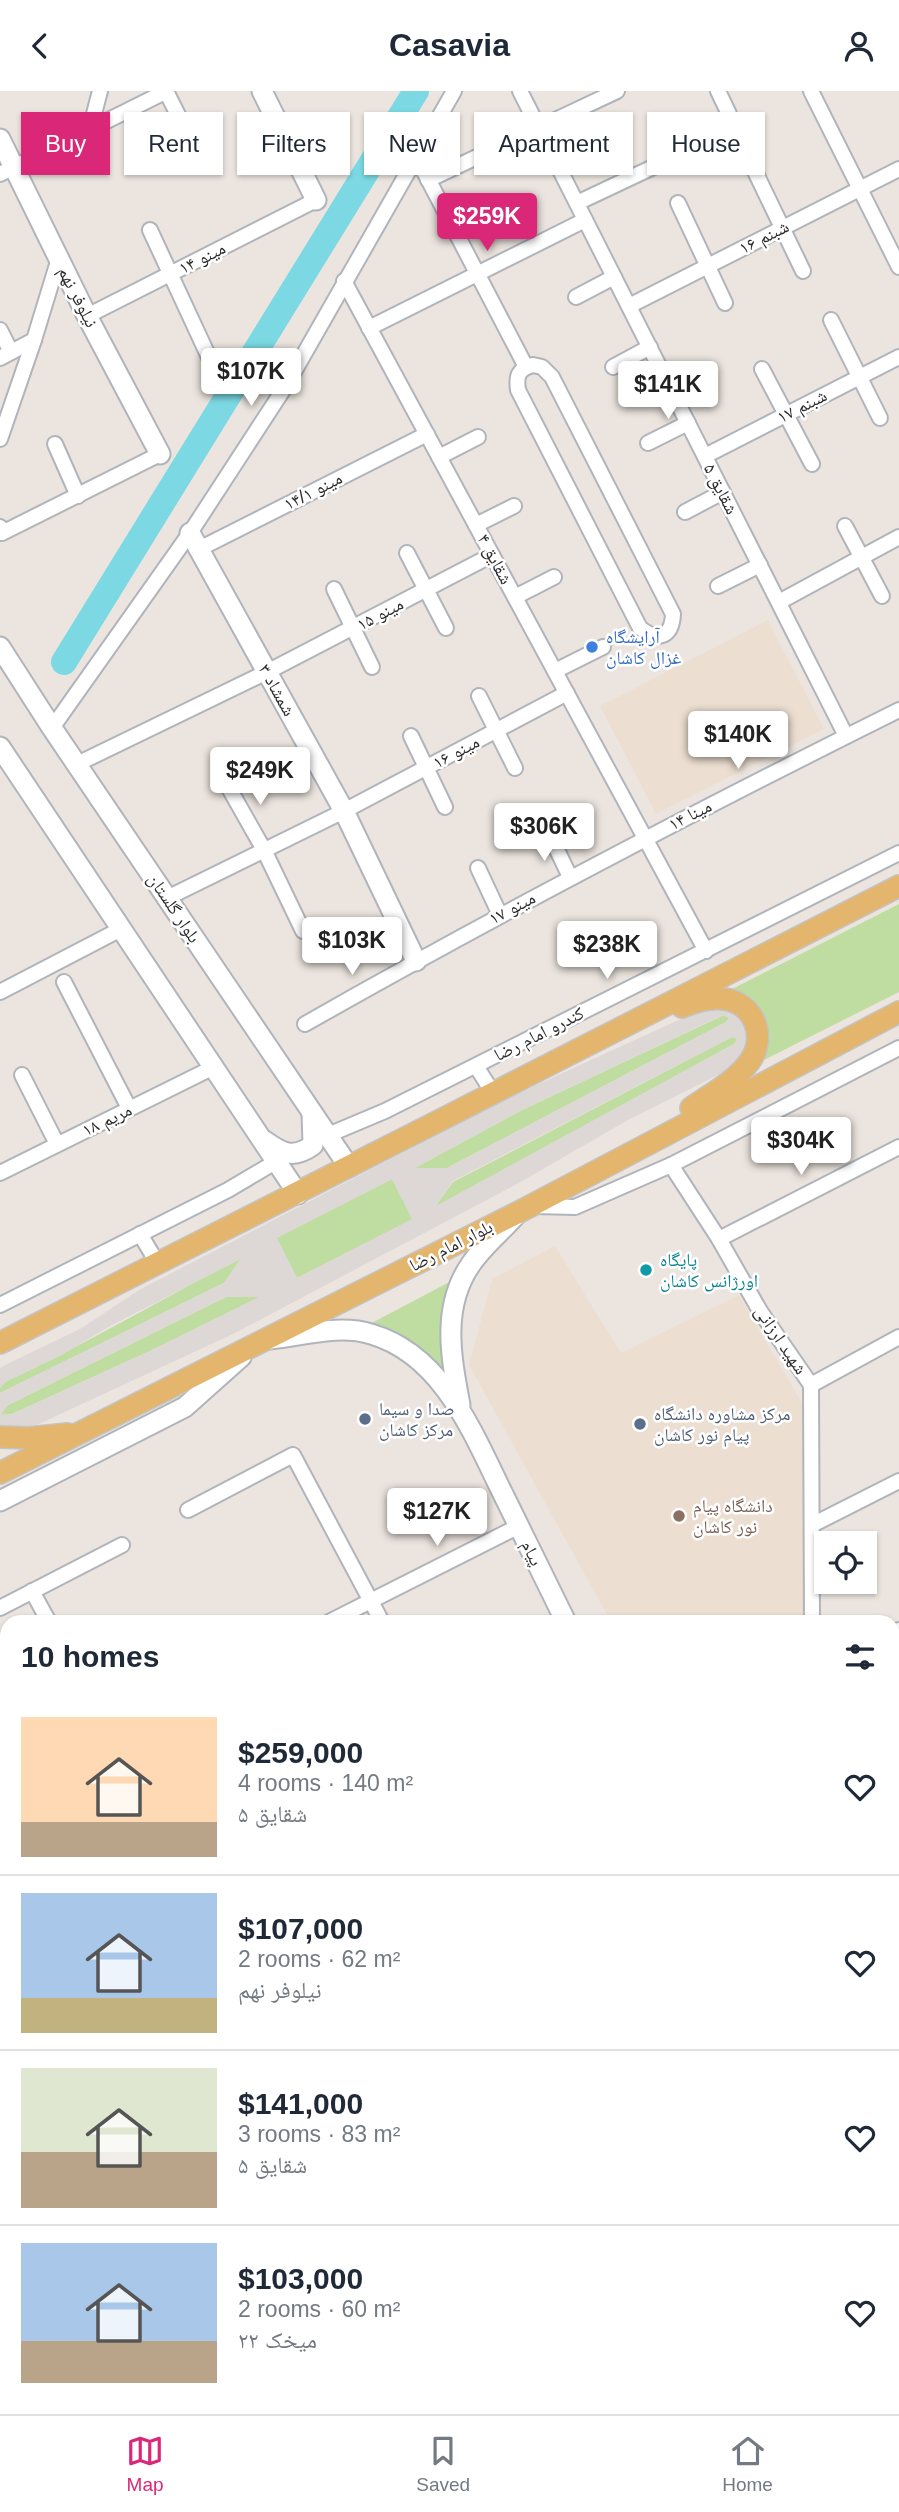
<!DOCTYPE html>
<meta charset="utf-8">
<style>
body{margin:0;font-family:Arial,"Noto Naskh Arabic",sans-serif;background:#f2f2f3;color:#1f2937;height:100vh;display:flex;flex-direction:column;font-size:26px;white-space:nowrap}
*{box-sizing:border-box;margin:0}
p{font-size:23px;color:#747a83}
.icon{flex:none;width:38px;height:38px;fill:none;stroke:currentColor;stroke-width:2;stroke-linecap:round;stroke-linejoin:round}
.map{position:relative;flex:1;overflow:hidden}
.drawer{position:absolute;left:0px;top:1524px;width:900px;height:800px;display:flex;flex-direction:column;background:#fff;border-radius:21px 21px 0 0;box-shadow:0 2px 5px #0004}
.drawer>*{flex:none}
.guide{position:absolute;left:21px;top:21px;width:858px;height:63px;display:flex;gap:14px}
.controls{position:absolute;left:814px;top:1440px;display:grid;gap:14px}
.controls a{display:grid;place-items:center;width:63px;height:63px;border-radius:0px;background:#fff;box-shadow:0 2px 5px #0004;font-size:35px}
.price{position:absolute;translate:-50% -60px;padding:0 16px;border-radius:7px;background:#fff;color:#222;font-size:23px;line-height:46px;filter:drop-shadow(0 2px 4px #0008)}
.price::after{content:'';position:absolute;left:50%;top:42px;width:21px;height:16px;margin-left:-10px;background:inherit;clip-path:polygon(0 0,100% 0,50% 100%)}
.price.selected{background:#db2777;color:#fff}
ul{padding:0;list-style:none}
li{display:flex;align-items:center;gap:21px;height:175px;padding:0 21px}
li+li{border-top:2px solid #e0e1e3}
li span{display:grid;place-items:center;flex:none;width:196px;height:140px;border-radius:0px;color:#555}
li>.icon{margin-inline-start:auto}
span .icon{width:84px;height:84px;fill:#fffc;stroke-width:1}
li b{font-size:30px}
h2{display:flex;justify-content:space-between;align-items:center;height:84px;padding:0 21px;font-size:30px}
.tag{padding:0 24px;border-radius:0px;background:#fff;box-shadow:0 2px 5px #0004;font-size:24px;line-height:63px}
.tag.selected{background:#db2777;color:#fff}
header{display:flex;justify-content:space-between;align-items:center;height:91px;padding:0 21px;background:#fff;font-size:32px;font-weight:700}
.tab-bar{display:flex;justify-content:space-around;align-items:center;height:98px;border-top:2px solid #e0e1e3;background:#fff;font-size:19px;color:#747a83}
.tab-bar a{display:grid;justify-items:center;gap:4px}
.tab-bar .selected{color:#db2777}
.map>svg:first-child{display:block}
</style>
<header><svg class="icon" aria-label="back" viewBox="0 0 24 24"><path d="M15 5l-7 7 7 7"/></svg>Casavia<svg class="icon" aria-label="person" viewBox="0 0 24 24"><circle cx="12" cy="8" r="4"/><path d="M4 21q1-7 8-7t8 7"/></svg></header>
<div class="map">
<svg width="899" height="2323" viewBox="0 0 899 2323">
<rect width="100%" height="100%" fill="#ece5df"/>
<!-- education -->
<g fill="#ecdfd1">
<path d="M768 529 824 638 656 723 600 615Z"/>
<path d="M555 1155 621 1262 739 1204 806 1319V1531H611L469 1274 492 1188Z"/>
</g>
<!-- green -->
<g fill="#bfdda1">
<path d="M899 813V901L764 969 765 957 730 899Z"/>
<path d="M724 924 729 927 726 931 447 1077 413 1078 520 1020Z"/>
<path d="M732 946 738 948 734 953 435 1116 453 1091Z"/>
<path d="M392 1088 413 1128 297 1187 276 1147Z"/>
<path d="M242 1166 224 1192 0 1302V1297L5 1291C85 1253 163 1208 242 1166Z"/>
<path d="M455 1188 449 1286 368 1234Z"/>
<path d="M226 1206H260L152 1259 12 1323 0 1324 8 1314Z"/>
<path d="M7 1597V1709L0 1707V1601Z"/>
<path d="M146 2317H209L199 2323H150Z"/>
</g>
<!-- plaza -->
<path fill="#ddd8d6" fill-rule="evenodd" d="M716 914 742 921 751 953 732 977 628 1029 517 1093 233 1243 26 1339H0V1302L224 1192 241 1168 110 1235 60 1265 5 1291 0 1297V1277L5 1274 80 1238 139 1199 512 1005 705 917ZM723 924 729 927 726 931 447 1077H415L520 1020ZM732 946 737 948 734 953 436 1115 453 1090ZM392 1088 412 1128 297 1187 277 1147ZM226 1206H259L152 1259 12 1323 1 1324 8 1314Z"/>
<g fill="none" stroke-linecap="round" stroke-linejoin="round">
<!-- river -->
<path stroke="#7cd9e4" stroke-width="26" d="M64 571 416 0"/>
<defs>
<g id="street">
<path d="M166 0 190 48"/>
<path d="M520 0 846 645"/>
<path d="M718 0 729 23"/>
<path d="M811 0 899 176"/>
<path d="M90 38 100 0"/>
<path d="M416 65 526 276"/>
<path d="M749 68 803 180"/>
<path d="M0 83 167 0"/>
<path d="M428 89 617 0"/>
<path d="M577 112 666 70"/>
<path d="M678 112 725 212"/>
<path d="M150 139 213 275"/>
<path d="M344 190 706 860"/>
<path d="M576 206 614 186"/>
<path d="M629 215 899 78"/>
<path d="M87 225 316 109"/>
<path d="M831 229 880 327"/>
<path d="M369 237 585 129"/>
<path d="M0 239 11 261"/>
<path d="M0 267 34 249"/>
<path d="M533 274 542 276 552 286 673 523C672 546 658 551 640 537L518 299C516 285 518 278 533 274Z"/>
<path d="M613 276 650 256"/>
<path d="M762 278 812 373"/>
<path d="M0 348 34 249 59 167"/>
<path d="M648 352 688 332"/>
<path d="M55 353 78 405"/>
<path d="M705 365 899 266"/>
<path d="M439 366 478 346"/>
<path d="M685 421 723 401"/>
<path d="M476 434 514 415"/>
<path d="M845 435 882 505"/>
<path d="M0 436 2 442 160 363"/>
<path d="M199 458 427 343"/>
<path d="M407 462 446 537"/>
<path d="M718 495 760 474"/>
<path d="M334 498 372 576"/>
<path d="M515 506 554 486"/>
<path d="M779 511 899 446"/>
<path d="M555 580 603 556"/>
<path d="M479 605 515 677"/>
<path d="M52 637 190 442 287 293 454 0"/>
<path d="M411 645 445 716"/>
<path d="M77 673 267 581 492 464"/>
<path d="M225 690 264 759 303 840"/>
<path d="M549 742 570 786"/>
<path d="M478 777 500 824"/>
<path d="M167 807 344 720 567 602"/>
<path d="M64 891 129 1017"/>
<path d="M0 901 121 838"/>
<path d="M305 933C500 822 698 719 899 619"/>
<path d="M476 975 493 1002"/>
<path d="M22 984 57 1053"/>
<path d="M328 1044 385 1020 899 762"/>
<path d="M671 1074 719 1148 760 1220 811 1294 812 1531"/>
<path d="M0 1082 214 976"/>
<path d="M535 1115 575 1116 671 1074 899 957"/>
<path d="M140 1143 158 1173"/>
<path d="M719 1148 899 1056"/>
<path d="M0 1214 228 1099 277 1070"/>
<path d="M811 1294 899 1246"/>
<path d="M188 1419 293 1364 382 1531"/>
<path d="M812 1434 899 1390"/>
<path d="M32 1500 49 1531"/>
<path d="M0 1517 122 1454"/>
<path d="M329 1531 519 1435"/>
<path d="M892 1542 899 1539"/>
<path d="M0 2066 7 2062"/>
<path d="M0 2178 7 2190"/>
<path d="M0 2222 7 2218"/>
<path d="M653 2317 657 2323"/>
<path d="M775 2317 779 2323"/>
<path d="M250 2323 262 2317"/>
<path d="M465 2323 475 2317"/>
<path d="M675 2323 686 2317"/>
</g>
<g id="secondary">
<path d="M262 0 316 109"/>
<path d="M0 48 87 225 160 363"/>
<path d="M190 442 344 720 416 870"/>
<path d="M0 556 52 637 349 1076"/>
<path d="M0 656 298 1103"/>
<path d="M265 1050C283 1063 294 1068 313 1054L312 1022"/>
<path d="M270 1248C303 1245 338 1233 371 1243 444 1264 474 1345 505 1407 525 1448 546 1490 566 1531"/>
<path d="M460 1314C451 1266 441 1216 471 1173 483 1155 501 1141 515 1125"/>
<path d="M0 1410 185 1316 241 1266"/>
<path d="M892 1609H899"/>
<path d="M0 1910 7 1914"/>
<path d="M0 1936 7 1938"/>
<path d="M892 2145 899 2149"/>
<path d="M892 2203 899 2228"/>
<path d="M892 2306 899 2298"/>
<path d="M283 2317 287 2323"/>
<path d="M879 2323 884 2317"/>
</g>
<g id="primary">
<path d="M682 916C695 911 709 906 724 908 754 912 767 945 750 970 736 990 711 1003 691 1017"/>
<path d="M0 1252C301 1102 599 947 899 795"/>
<path d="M0 1346 29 1347 68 1343"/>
<path d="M0 1382 519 1121 899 921"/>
</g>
</defs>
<!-- street casing -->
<use href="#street" stroke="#b0b4bb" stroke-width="18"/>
<!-- secondary casing -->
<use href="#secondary" stroke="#b0b4bb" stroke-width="23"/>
<!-- primary casing -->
<use href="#primary" stroke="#c4c4c4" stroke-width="24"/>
<!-- street -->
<use href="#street" stroke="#fff" stroke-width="14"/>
<!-- secondary -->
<use href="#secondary" stroke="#fff" stroke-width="19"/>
<!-- primary -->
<use href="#primary" stroke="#e4b56c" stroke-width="21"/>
</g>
<!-- markers -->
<circle fill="#3f7fe0" stroke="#fff" stroke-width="2.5" cx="592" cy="556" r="7"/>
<circle fill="#0f9aa8" stroke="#fff" stroke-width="2.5" cx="646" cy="1179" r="7"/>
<g fill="#5c6f8a" stroke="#fff" stroke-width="2.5">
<circle cx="365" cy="1328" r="7"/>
<circle cx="640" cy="1333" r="7"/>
</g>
<circle fill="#8d6e63" stroke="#fff" stroke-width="2.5" cx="679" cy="1425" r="7"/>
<g text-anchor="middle" stroke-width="5" stroke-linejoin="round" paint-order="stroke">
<!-- street labels -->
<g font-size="18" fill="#2c2c2c" stroke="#fff">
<text transform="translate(764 146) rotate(-27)" y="6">شبنم ۱۶</text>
<text transform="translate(202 167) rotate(-27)" y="6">مینو ۱۴</text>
<text transform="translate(78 206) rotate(63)" y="6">نیلوفر نهم</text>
<text transform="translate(802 315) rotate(-27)" y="6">شبنم ۱۷</text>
<text transform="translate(721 398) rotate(63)" y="6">شقایق ۵</text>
<text transform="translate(313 400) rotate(-27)" y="6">مینو ۱۴/۱</text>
<text transform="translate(495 468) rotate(62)" y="6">شقایق ۴</text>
<text transform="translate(380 523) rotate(-28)" y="6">مینو ۱۵</text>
<text transform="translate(277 599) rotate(61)" y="6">شمشاد ۳</text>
<text transform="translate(456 661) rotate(-28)" y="6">مینو ۱۶</text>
<text transform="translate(690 724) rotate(-27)" y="6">مینا ۱۴</text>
<text transform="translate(174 817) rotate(56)" y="6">بلوار گلستان</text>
<text transform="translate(512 817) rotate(-28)" y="6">مینو ۱۷</text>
<text transform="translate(539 943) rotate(-27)" y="6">کندرو امام رضا</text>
<text transform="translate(107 1029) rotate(-26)" y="6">مریم ۱۸</text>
<text transform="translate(451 1155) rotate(-27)" y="6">بلوار امام رضا</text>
<text transform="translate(781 1249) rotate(56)" y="6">شهید ارزانی</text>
<text transform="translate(532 1462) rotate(64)" y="6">پیام</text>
</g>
<!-- shop labels -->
<g font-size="18" fill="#366cbe" stroke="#fff" text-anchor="start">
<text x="606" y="552">آرایشگاه<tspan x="606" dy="21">غزال کاشان</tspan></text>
</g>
<!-- culture labels -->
<g font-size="18" fill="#0d838f" stroke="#fff" text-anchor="start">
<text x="660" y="1175">پایگاه<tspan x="660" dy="21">اورژانس کاشان</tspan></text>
</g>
<!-- service labels -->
<g font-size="18" fill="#4e5e75" stroke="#fff" text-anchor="start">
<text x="379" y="1324">صدا و سیما<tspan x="379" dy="21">مرکز کاشان</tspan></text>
<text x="654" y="1329">مرکز مشاوره دانشگاه<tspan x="654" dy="21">پیام نور کاشان</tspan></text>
</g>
<!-- education labels -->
<g font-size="18" fill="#785e54" stroke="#fff" text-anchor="start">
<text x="693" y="1421">دانشگاه پیام<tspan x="693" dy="21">نور کاشان</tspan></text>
</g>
</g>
</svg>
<div class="controls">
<a><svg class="icon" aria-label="locate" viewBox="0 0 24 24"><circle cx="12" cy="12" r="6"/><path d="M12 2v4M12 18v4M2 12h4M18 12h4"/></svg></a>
</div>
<b class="price selected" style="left:487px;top:162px">$259K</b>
<b class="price" style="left:251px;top:317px">$107K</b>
<b class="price" style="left:668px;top:330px">$141K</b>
<b class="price" style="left:738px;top:680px">$140K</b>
<b class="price" style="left:260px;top:716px">$249K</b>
<b class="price" style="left:544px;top:772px">$306K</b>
<b class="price" style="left:352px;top:886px">$103K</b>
<b class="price" style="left:607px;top:890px">$238K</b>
<b class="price" style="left:801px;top:1086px">$304K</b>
<b class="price" style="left:437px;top:1457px">$127K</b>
<div class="guide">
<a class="tag selected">Buy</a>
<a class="tag">Rent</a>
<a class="tag">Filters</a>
<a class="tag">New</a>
<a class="tag">Apartment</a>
<a class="tag">House</a>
</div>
<section class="drawer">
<h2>10 homes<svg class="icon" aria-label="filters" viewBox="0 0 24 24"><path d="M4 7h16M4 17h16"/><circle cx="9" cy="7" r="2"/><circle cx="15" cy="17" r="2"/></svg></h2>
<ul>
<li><span style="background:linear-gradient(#ffd9b3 75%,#b9a48a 0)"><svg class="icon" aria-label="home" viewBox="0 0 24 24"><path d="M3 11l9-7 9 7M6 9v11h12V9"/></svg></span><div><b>$259,000</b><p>4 rooms · 140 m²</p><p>شقایق ۵</p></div><svg class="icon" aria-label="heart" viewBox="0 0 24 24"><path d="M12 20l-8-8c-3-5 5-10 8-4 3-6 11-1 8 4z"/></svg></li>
<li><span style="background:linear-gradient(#a9c7e8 75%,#c2b280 0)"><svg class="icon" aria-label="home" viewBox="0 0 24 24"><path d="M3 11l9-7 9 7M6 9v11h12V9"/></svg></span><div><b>$107,000</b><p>2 rooms · 62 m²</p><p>نیلوفر نهم</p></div><svg class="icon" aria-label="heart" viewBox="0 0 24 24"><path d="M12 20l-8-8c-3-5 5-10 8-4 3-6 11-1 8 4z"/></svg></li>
<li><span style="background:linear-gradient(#dfe7d0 60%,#b9a48a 0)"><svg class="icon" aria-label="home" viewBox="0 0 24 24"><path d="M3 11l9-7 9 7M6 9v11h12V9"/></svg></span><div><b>$141,000</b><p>3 rooms · 83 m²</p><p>شقایق ۵</p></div><svg class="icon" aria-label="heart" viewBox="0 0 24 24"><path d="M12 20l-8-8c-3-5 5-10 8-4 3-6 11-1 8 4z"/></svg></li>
<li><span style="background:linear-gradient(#a9c7e8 70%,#b9a48a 0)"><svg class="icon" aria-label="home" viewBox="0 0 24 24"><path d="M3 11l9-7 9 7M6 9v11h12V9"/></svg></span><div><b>$103,000</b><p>2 rooms · 60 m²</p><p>میخک ۲۲</p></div><svg class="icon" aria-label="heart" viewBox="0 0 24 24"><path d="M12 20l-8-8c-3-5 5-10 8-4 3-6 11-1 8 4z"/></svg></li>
</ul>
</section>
</div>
<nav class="tab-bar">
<a class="selected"><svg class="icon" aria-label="map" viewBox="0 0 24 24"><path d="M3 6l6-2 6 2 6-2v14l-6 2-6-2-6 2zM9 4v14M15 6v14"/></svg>Map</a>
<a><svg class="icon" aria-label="saved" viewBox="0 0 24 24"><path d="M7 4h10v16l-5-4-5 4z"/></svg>Saved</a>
<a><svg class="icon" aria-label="home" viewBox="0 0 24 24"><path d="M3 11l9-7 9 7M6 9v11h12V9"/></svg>Home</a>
</nav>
